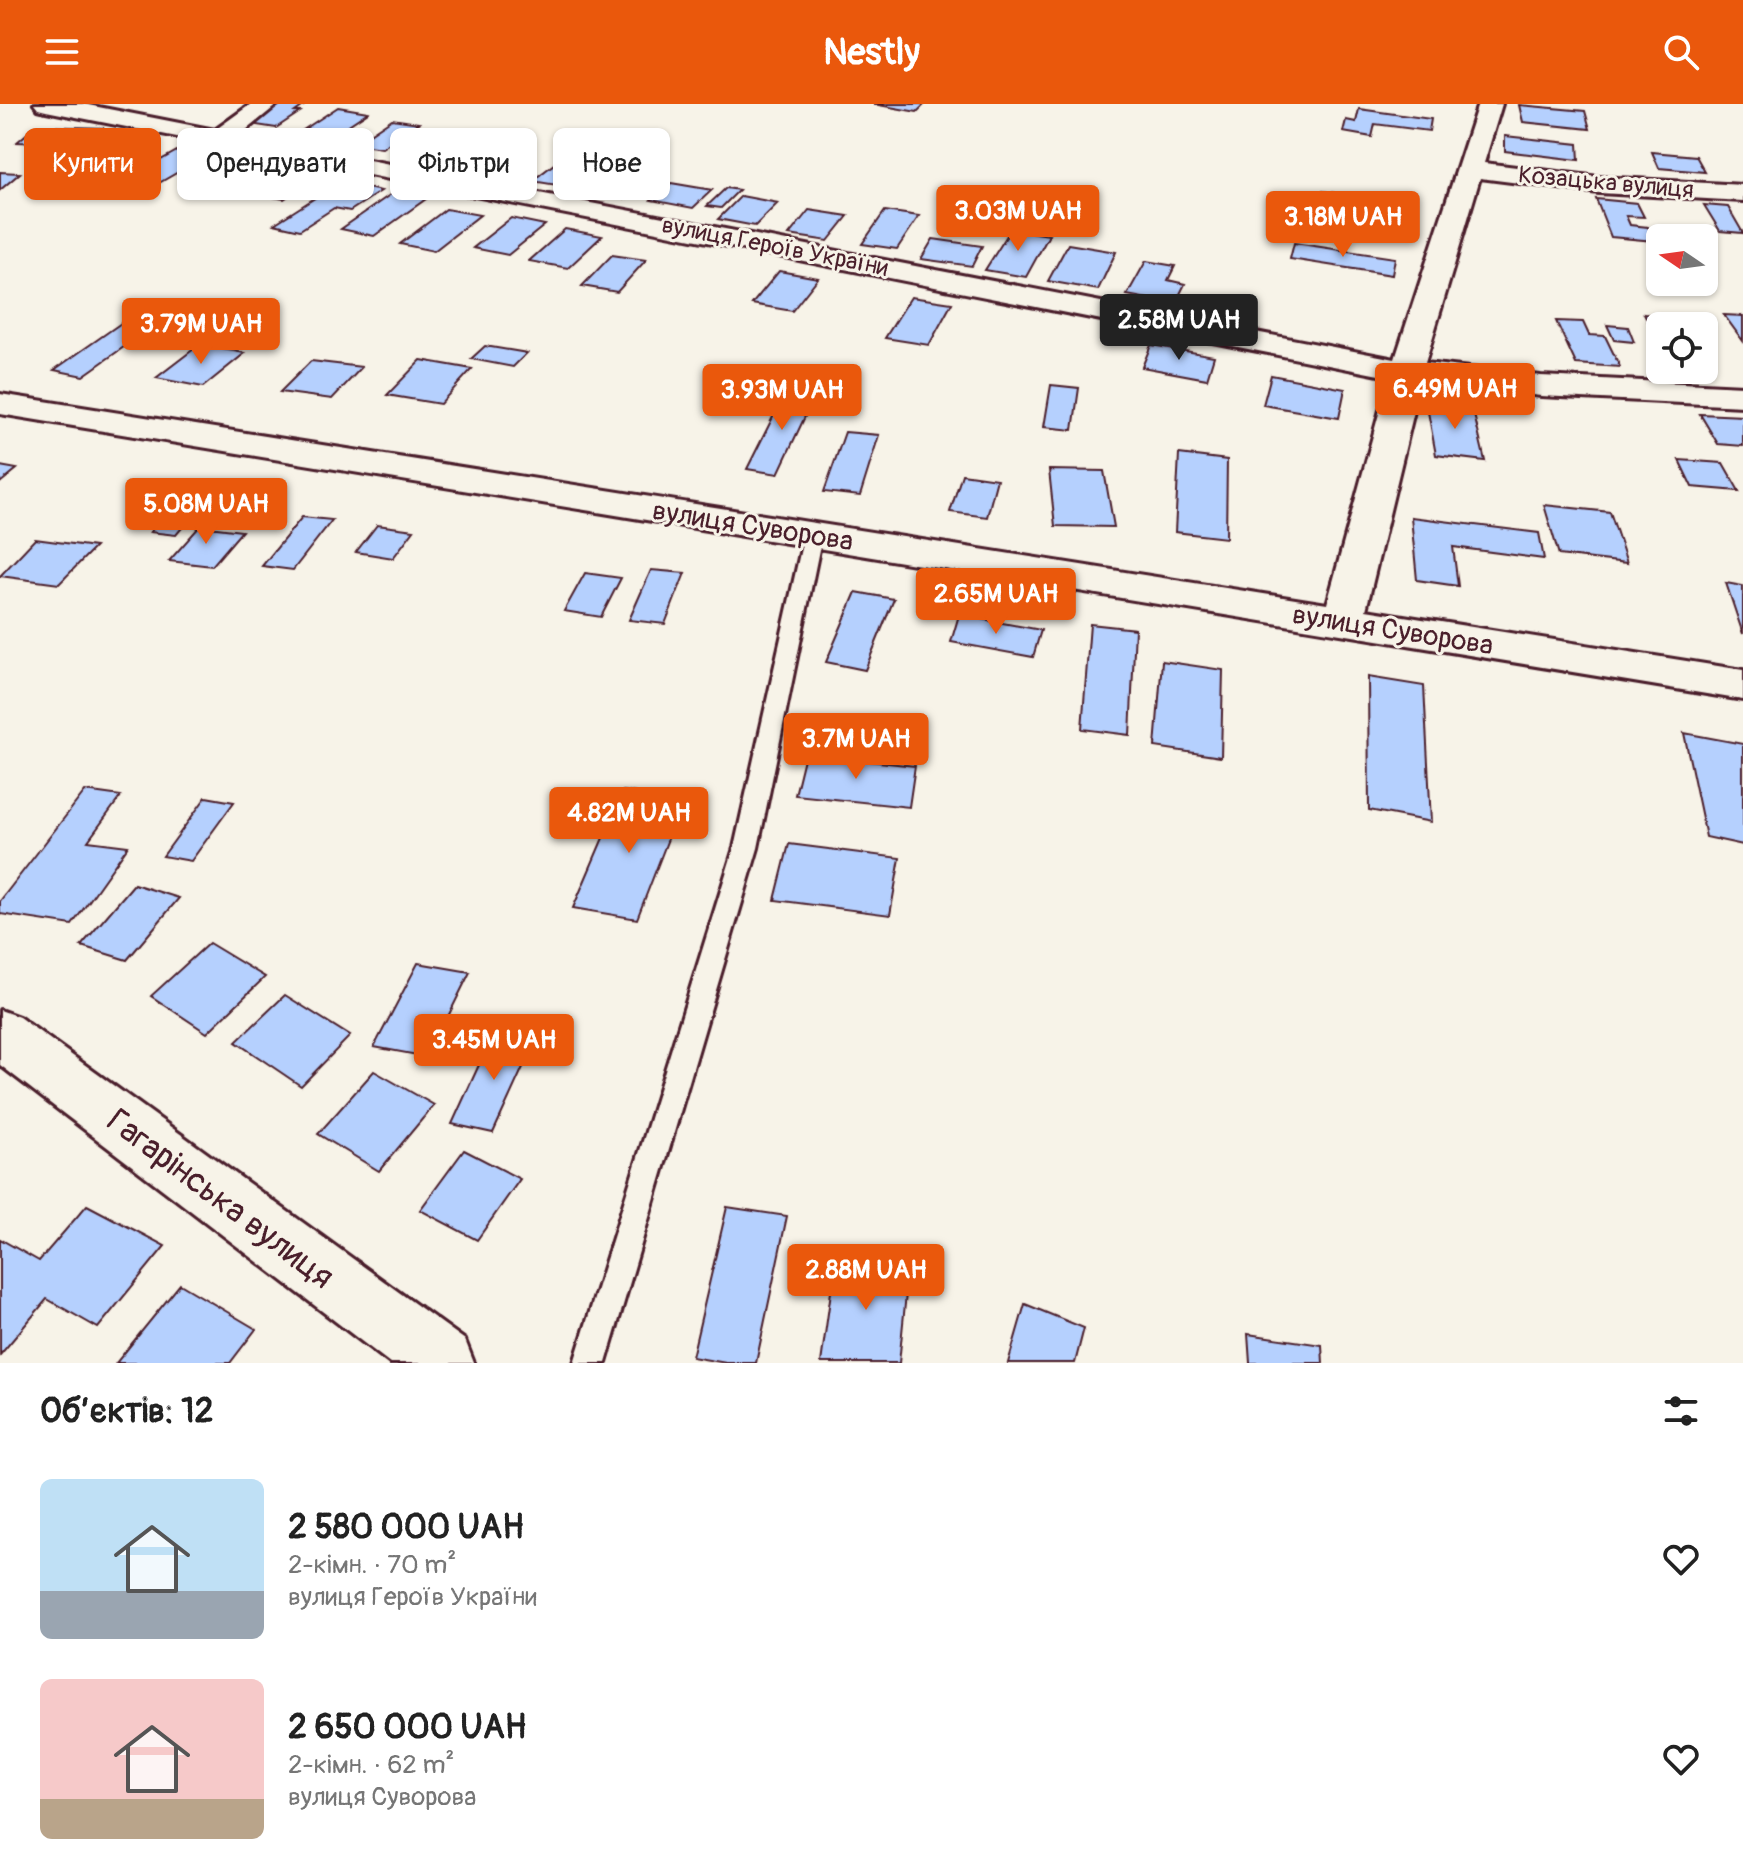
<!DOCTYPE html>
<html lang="uk">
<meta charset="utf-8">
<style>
body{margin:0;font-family:Pangolin,sans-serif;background:#f2f2f2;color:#222;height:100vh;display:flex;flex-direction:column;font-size:30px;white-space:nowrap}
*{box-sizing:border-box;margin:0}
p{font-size:26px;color:#767676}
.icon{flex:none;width:44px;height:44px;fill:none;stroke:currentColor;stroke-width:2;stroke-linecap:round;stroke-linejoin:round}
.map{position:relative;height:1259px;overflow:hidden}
.drawer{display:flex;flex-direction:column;background:#fff;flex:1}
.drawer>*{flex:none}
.top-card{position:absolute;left:24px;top:24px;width:800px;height:72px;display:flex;gap:16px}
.needle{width:52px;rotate:283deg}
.buttons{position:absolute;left:1646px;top:120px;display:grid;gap:16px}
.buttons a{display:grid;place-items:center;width:72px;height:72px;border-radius:12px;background:#fff;box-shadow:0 2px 6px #0004;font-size:40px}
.price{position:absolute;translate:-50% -68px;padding:0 18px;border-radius:8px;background:#ea580c;color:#fff;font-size:26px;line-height:52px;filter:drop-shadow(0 2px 4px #0008)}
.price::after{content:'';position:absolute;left:50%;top:48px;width:24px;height:18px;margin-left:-12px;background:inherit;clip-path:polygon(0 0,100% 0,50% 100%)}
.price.current{background:#222;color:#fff}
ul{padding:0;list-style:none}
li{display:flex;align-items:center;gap:24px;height:200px;padding:0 40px}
li span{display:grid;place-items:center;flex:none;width:224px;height:160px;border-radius:12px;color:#555}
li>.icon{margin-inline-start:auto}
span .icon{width:96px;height:96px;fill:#fffc;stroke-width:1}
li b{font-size:34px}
h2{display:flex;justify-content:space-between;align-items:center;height:96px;padding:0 40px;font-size:34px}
.chip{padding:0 28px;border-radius:12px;background:#fff;box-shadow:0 2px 6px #0004;font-size:28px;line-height:72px}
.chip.current{background:#ea580c;color:#fff}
header{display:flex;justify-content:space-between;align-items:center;height:104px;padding:0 40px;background:#ea580c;color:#fff;font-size:36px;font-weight:700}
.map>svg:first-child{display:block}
</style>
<header><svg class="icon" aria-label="menu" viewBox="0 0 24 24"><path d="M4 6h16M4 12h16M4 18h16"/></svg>Nestly<svg class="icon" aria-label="search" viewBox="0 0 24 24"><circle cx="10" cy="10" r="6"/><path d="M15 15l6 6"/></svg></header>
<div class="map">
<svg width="1743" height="1259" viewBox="0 0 1743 1259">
<rect width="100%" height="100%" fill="#f7f3e8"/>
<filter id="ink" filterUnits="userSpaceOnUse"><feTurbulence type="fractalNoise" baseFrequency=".0125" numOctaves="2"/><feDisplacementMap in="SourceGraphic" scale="16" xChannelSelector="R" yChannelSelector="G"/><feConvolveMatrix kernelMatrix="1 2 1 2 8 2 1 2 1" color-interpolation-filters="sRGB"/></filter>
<g filter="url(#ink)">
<!-- building -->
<g fill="#b5d0fe" stroke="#4a1f2b" stroke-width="2">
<path d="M282 0H306L295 8H300L276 24 250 20Z"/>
<path d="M873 0H925L917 8Z"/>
<path d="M1519 1 1585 7 1590 25 1523 18Z"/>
<path d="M338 3 368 8 329 34 297 30Z"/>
<path d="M1359 5 1431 15 1429 27 1375 20 1372 33 1343 28 1346 16 1356 18Z"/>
<path d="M392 15 419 19 382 44 355 40Z"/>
<path d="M36 22 102 24 83 40 17 38Z"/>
<path d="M448 25 483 32 443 58 408 51Z"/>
<path d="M1505 32 1578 40 1579 56 1505 47Z"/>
<path d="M580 40 609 45 563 82 532 77Z"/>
<path d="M84 43 110 44 94 58 67 57Z"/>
<path d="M184 43 213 48 159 79 129 74Z"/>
<path d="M1652 48 1696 52 1705 68 1659 64Z"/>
<path d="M237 57 268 63 225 88 194 82Z"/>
<path d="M621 66 653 72 626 95 593 89Z"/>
<path d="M0 68 20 69 0 86Z"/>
<path d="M283 68 316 73 284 95 250 89Z"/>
<path d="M340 78 381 87 350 107 334 104 300 126 274 120Z"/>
<path d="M671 79 712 86 693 104 651 96Z"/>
<path d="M726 84 739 86 721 104 707 102Z"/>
<path d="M1321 87 1405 99 1403 115 1317 102Z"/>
<path d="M394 88 426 95 374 132 341 125Z"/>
<path d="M741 92 778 99 755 122 718 115Z"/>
<path d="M1596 95 1637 99 1644 113 1626 112 1630 121 1648 123 1655 137 1611 133Z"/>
<path d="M1704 101 1728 103 1743 129 1720 127Z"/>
<path d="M446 105 480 111 434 147 400 140Z"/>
<path d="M809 106 848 112 828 137 789 131Z"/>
<path d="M885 107 919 112 897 145 862 140Z"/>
<path d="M511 114 545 121 508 151 473 144Z"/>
<path d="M565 125 602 132 568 164 529 157Z"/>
<path d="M1011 125 1049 131 1026 173 985 166Z"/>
<path d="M933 135 982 142 972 162 921 155Z"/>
<path d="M1294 139 1395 154 1392 171 1290 155Z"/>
<path d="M1068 140 1116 148 1098 186 1048 177Z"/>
<path d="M612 151 646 156 617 188 582 182Z"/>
<path d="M1146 157 1175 162 1168 176 1185 180 1175 200 1127 191Z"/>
<path d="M779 167 818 174 792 207 752 200Z"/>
<path d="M911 193 952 199 929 241 885 234Z"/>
<path d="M1644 210 1672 213 1676 222H1660V243Z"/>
<path d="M1724 211 1743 212V237Z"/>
<path d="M124 217 152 223 83 272 54 266Z"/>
<path d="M1556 217 1583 218 1589 231 1605 232 1620 263 1576 260Z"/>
<path d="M1607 221 1628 223 1634 238 1614 236Z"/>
<path d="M199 241 245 249 203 283 156 274Z"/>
<path d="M1151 241 1214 252 1207 275 1142 263Z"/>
<path d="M485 242 527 249 513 263 471 255Z"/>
<path d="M421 256 472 265 440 300 387 291Z"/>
<path d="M311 257 362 263 332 295 280 288Z"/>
<path d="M1271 271 1345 285 1339 314 1263 301Z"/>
<path d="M1051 281 1079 284 1073 326 1044 323Z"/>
<path d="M787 285 816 289 778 370 747 365Z"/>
<path d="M1426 297 1472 302 1485 357 1436 351Z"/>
<path d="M1700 310 1743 312V342L1718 340Z"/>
<path d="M845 328 879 331 860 392 824 388Z"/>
<path d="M1179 350 1227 356 1226 434 1175 428Z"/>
<path d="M1679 356 1723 359 1739 387 1692 383Z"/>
<path d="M0 362 17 365 0 379Z"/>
<path d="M1049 366 1104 367 1114 423 1055 422Z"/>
<path d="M962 370 997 375 987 413 950 408Z"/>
<path d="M1544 401 1610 408 1627 459 1559 451Z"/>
<path d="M173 402 198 405 176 431 150 428Z"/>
<path d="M302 413 332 416 293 466 262 462Z"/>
<path d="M1411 413 1539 429 1544 455 1453 443 1458 482 1417 476Z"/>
<path d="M377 421 414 426 393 454 356 448Z"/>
<path d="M200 422 242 427 212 462 169 457Z"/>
<path d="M35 435 95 443 59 480 0 472Z"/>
<path d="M651 466 685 469 665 520 629 516Z"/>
<path d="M585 469 621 474 601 513 564 507Z"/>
<path d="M1726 479 1743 482V530Z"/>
<path d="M856 488 894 495 865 566 826 558Z"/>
<path d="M959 511 1041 526 1033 553 951 538Z"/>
<path d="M1090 520 1135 525 1130 631 1082 625Z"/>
<path d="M1162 557 1223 566 1221 653 1155 643Z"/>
<path d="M1368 573 1424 582 1431 718 1369 706Z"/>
<path d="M1684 629 1743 640V741L1706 733Z"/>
<path d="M805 650 915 662 909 703 795 691Z"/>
<path d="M85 687 121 692 88 737 128 742 72 821 0 810V797Z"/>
<path d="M623 687 683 696 637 815 573 804Z"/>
<path d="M206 693 234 698 191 757 163 752Z"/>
<path d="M789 740 900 754 890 811 775 796Z"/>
<path d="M134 780 179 794 127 856 81 842Z"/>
<path d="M209 839 265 873 207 929 151 892Z"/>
<path d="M418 859 470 868 428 953 374 943Z"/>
<path d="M285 891 350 932 301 982 236 938Z"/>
<path d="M494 928 535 937 493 1029 452 1020Z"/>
<path d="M374 967 434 1001 379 1067 318 1030Z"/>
<path d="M464 1046 520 1075 477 1136 420 1106Z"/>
<path d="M87 1101 165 1142 98 1224 47 1195 0 1251V1135L39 1157Z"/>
<path d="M727 1103 787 1112 756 1259H726L692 1253Z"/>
<path d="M836 1152 909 1160 899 1259H821Z"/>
<path d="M180 1180 256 1225 230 1259H116Z"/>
<path d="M1025 1200 1084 1224 1075 1259H1008Z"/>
<path d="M1248 1230 1322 1241 1323 1259H1250Z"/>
</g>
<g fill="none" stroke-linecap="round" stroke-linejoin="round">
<defs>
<path id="lane" d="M813 425 822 431 758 744 606 1259H574L734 744 804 431Z"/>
<g id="street">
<path d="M34 0H83L215 26 251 0H278L240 31 1395 255 1478 0H1502L1484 59 1599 73 1743 81V97L1599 89 1480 74 1425 259 1541 272 1743 282V302L1541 292 1421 278 1366 506 1743 566V596L0 310V290L1327 500 1389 273 46 7 38 5Z"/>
<path d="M0 906 19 913 465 1236 474 1259H390L0 961Z"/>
</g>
</defs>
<!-- lane casing -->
<use href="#lane" stroke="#4a1f2b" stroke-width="6"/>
<!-- street casing -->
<use href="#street" stroke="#4a1f2b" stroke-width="6"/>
<!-- lane -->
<use href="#lane" fill="#f7f3e8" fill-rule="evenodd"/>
<!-- street -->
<use href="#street" fill="#f7f3e8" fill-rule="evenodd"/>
</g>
</g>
<g text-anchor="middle" stroke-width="6" stroke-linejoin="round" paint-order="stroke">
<!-- far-street labels -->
<g font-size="24" fill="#4a1f2b" stroke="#f7f3e8">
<text transform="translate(1606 78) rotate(5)" y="8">Козацька вулиця</text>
<text transform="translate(775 142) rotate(11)" y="8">вулиця Героїв України</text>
</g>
<!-- street labels -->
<g font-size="28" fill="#4a1f2b" stroke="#f7f3e8">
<text transform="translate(753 421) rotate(9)" y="10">вулиця Суворова</text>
<text transform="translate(1393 525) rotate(9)" y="10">вулиця Суворова</text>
</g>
<!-- near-street labels -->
<g font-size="34" fill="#4a1f2b" stroke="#f7f3e8">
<text transform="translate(221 1094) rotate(37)" y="12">Гагарінська вулиця</text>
</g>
</g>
</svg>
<div class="buttons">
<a><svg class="needle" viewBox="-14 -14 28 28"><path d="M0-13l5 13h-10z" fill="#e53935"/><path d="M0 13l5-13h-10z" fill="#767676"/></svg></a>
<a><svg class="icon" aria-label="locate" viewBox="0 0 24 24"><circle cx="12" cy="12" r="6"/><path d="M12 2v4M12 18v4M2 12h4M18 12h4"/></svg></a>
</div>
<b class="price" style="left:1018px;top:149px">3.03M UAH</b>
<b class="price" style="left:1343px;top:155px">3.18M UAH</b>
<b class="price current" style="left:1179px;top:258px">2.58M UAH</b>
<b class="price" style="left:201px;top:262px">3.79M UAH</b>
<b class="price" style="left:1455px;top:327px">6.49M UAH</b>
<b class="price" style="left:782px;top:328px">3.93M UAH</b>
<b class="price" style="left:206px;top:442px">5.08M UAH</b>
<b class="price" style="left:996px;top:532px">2.65M UAH</b>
<b class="price" style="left:856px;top:677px">3.7M UAH</b>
<b class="price" style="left:629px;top:751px">4.82M UAH</b>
<b class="price" style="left:494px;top:978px">3.45M UAH</b>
<b class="price" style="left:866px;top:1208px">2.88M UAH</b>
<div class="top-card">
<a class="chip current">Купити</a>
<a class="chip">Орендувати</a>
<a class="chip">Фільтри</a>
<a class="chip">Нове</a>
</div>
</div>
<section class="drawer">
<h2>Об’єктів: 12<svg class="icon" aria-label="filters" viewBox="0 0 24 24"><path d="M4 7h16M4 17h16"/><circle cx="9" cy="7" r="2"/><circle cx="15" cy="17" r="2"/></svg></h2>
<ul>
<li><span style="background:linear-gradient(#bfe0f5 70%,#9aa5b1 0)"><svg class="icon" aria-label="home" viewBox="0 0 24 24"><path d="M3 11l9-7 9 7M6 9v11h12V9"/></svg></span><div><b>2 580 000 UAH</b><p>2-кімн. · 70 m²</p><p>вулиця Героїв України</p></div><svg class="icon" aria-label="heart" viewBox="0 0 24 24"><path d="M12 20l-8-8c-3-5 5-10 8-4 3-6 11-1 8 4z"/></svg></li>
<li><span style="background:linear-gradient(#f6c9c9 75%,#b9a48a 0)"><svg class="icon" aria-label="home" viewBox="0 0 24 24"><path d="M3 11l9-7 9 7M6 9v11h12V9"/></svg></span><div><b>2 650 000 UAH</b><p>2-кімн. · 62 m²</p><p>вулиця Суворова</p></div><svg class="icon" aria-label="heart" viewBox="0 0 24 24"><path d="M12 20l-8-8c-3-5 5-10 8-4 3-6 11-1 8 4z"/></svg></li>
</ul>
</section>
